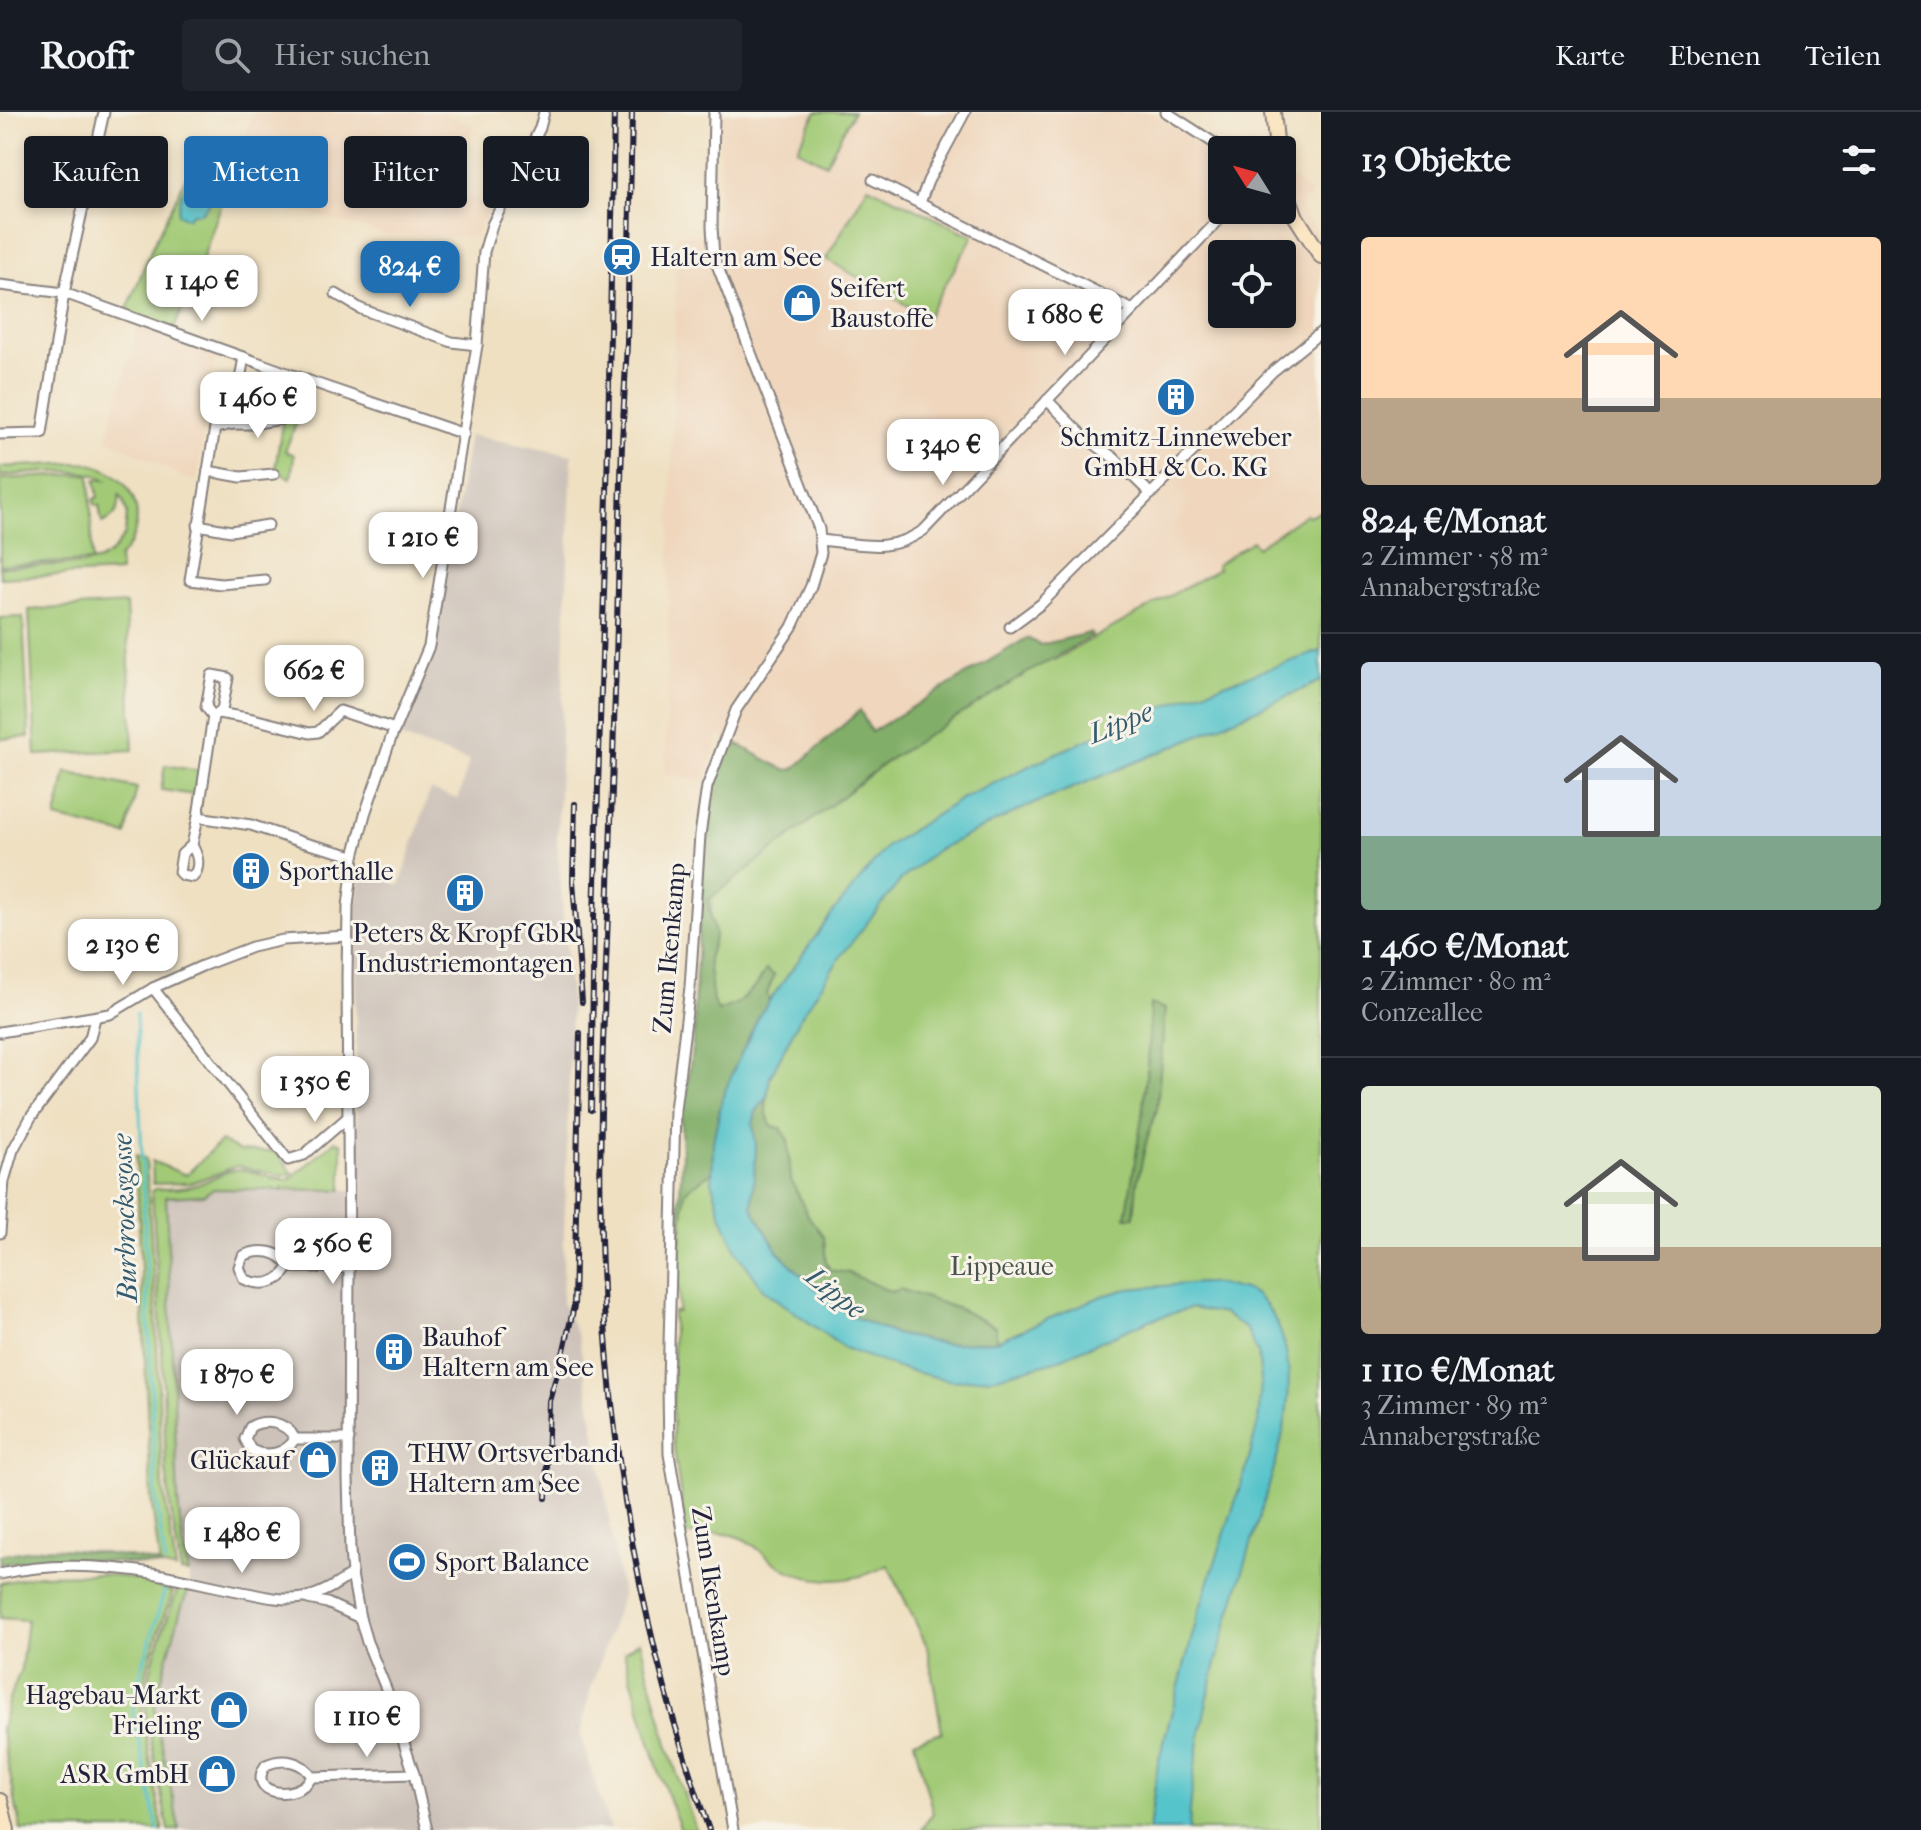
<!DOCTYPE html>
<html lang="de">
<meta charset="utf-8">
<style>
body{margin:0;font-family:"IM FELL French Canon",serif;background:#20242c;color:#f1f3f6;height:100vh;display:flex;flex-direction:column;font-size:30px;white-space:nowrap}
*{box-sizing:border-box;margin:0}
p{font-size:26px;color:#9ea1a6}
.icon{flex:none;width:44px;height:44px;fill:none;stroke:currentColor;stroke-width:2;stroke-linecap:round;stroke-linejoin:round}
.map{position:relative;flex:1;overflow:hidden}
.drawer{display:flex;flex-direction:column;background:#171b24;width:600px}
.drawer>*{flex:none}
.banner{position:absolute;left:24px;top:24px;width:760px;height:72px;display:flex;gap:16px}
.needle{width:52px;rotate:307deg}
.buttons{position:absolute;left:1208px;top:24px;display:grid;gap:16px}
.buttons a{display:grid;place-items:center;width:88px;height:88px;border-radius:8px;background:#171b24;box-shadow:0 4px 12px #0003;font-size:40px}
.price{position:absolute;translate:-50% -68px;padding:0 18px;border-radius:16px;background:#fff;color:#222;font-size:26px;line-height:52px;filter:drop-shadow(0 2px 4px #0008)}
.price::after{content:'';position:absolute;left:50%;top:48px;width:24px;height:18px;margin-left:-12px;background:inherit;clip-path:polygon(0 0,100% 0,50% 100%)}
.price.current{background:#1f6fb2;color:#fff}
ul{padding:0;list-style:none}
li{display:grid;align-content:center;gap:16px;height:424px;padding:0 40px}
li+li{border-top:2px solid #363941}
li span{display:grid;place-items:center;height:248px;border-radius:8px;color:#555}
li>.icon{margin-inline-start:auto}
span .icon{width:144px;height:144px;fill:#fffc;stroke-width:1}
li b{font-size:34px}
h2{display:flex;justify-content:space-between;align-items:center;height:96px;padding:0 40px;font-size:34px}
.chip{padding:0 28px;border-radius:8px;background:#171b24;box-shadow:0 4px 12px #0003;font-size:28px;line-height:72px}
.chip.current{background:#1f6fb2;color:#fff}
header{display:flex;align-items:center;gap:48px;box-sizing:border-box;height:112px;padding:0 40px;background:#171b24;border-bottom:2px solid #363941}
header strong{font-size:38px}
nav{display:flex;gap:44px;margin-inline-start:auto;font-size:28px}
.search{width:560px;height:72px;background:#20242c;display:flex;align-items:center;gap:20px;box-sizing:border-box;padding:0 28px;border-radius:8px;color:#9ea1a6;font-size:30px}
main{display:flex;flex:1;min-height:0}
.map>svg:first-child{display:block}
</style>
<header>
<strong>Roofr</strong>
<div class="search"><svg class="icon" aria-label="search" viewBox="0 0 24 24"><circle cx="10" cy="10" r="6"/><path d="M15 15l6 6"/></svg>Hier suchen</div>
<nav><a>Karte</a><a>Ebenen</a><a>Teilen</a></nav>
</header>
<main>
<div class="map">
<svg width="1321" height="1718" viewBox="0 0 1321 1718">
<rect width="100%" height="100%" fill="#f7f3e8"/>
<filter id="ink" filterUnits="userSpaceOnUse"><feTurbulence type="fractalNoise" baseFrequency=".0125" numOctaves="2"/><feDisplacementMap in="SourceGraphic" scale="16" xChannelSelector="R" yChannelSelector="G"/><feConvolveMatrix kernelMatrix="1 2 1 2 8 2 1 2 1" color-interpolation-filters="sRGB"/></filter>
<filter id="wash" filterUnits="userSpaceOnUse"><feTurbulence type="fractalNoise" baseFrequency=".006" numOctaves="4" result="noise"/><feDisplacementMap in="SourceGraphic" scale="32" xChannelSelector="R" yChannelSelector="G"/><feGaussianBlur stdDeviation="1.8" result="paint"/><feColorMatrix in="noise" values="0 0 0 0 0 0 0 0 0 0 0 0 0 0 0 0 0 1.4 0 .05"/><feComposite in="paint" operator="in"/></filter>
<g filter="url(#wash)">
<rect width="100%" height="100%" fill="#efe0c2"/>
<!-- built -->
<g fill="#efd6bc" fill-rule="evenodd">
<path d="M253 0H447L446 3 475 14 473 19 517 39 476 125 387 123 298 98 295 101 227 77ZM473 21 515 40 489 93 448 74Z"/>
<path d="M720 0H816L797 37 826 52 853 0H1152L1222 47V98H1282V71L1293 66 1312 82 1301 92 1305 104 1321 127V399L1225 468 1056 552 1052 546 1091 524 1040 533 1027 526 870 621 860 598 794 657 785 658 719 623 704 668 665 662 677 123H718ZM1222 142H1282V202H1222Z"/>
<path d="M138 213 193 234 216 241 196 369 187 367 107 326Z"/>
</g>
<!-- industrial -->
<path fill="#cdc2b9" d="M469 323 572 343 557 729 571 897 562 1190 579 1226 622 1484 591 1576 580 1623 610 1718H178L155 1600V1591L168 1545 181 1497 189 1477V1461L183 1434 178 1390 166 1084 202 1083 213 1077 357 1078 355 803 362 755 400 774 430 678 458 687 469 649 399 625 434 532Z"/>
<!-- green -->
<g fill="#a2ca76" stroke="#627658" stroke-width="2">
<path d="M816 0H853L826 52 797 37Z"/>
<path d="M187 63 227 76 198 160 173 219 125 203 151 138Z"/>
<path d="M868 74 973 124 927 205 826 147Z"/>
<path d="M283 305 298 307 285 339 294 343 291 366 275 359Z"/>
<path d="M78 351C130 351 157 408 119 446L120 460 0 466V455L83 452 100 448 112 440 125 422 127 402 124 390 119 381C121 396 116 406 102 411L99 393H95L94 387 98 385 95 368H106C83 353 28 362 0 364V355Z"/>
<path d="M90 362 92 449 0 453V367Z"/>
<path d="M1321 399V1718H921L933 1701 914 1629 942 1620 927 1534 888 1453C854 1472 811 1474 777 1452 765 1444 754 1431 741 1426 724 1419 703 1422 686 1423L673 1329V1200H678L679 1183 678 1171 685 1079 688 1077 711 797 710 786 890 647 977 591 1052 546 1054 548 1218 457 1216 453 1252 429 1257 435 1306 402 1308 404Z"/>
<path d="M126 492 133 638 36 643 29 498Z"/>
<path d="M23 505 29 625 0 627V506Z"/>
<path d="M165 653 199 659 195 683 161 678Z"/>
<path d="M66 660 137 676 126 723 56 706Z"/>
<path d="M221 1029 239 1039 276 1040 293 1062 279 1063 237 1054 191 1071 153 1072 152 1049 186 1063Z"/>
<path d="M335 1029 342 1032V1078L213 1077 203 1083 166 1085 178 1390 183 1434 189 1461 181 1460 170 1393 166 1357 162 1241 152 1080 155 1077C167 1077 181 1077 193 1074 209 1070 224 1057 241 1058 258 1058 272 1069 290 1067Z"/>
<path d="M136 1043 146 1047 156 1205 162 1367 176 1458 160 1454 151 1386Z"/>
<path d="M101 1462 162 1471 160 1476 173 1480C159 1519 141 1561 142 1603L163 1718H21L1 1618 8 1590 21 1557 27 1508 0 1506V1471L39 1463Z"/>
<path d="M179 1474 189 1477 181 1497 155 1591V1600L179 1716 178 1718H168L146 1602C144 1559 165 1514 179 1474Z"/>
<path d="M640 1529 667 1632 696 1718H681C657 1661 641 1600 624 1540Z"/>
</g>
<!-- forest -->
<g fill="#81ae67" stroke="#526851" stroke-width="2">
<path d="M1090 521 1092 524 1027 561 890 647 707 789 715 823 708 847 713 890 718 899 738 891 757 873 766 858 774 863 767 882 769 889C759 903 752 918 745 933 723 979 714 1010 712 1060L685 1079 678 1171 674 1176 682 1046 681 1006 687 979 695 912 694 897 702 763 711 680 728 627 785 658 794 657 860 598 871 620 1027 526 1040 533Z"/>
<path d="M1150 892 1165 897 1157 997 1147 1027 1137 1071 1134 1105H1126L1142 1005 1148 944Z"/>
<path d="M767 986 766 999 771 1014 781 1016 788 1028 791 1068 809 1105 824 1125 826 1150 830 1158 849 1161 891 1180 900 1177 959 1197 996 1215V1229L945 1232 894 1222 849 1203 812 1173 777 1139 752 1095 756 1034 752 1012 756 999Z"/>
<path d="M44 1436C83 1437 121 1443 159 1451L160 1454 82 1447H38L0 1452V1443Z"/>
</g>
<!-- water -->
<g fill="#56c4cb" stroke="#3c7383" stroke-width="2">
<path d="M193 69 195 75 205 79 209 92 201 101H192L188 106 178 102C179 89 181 76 193 69Z"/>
<path d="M1321 539V569L1163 639 1026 695 937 738 901 768 841 844 800 906 770 965 767 986 756 999 753 1012 756 1034 752 1095 777 1139 812 1173 849 1203 894 1222 945 1232 996 1229 1102 1184 1128 1177 1199 1171 1219 1172 1239 1177 1241 1176C1246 1178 1253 1180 1257 1184 1265 1190 1270 1199 1275 1208 1307 1268 1276 1349 1258 1409 1247 1448 1234 1487 1223 1526 1206 1585 1191 1658 1189 1718H1149L1158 1651 1199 1499 1248 1351 1258 1311 1261 1269 1258 1241 1246 1217 1224 1202 1191 1196 1150 1208 1055 1249 997 1265 952 1269 898 1256 844 1236 763 1177 737 1140 722 1105 712 1072 713 1030 722 987 734 957 760 902 831 803 887 734 961 687 1050 644 1189 584Z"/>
</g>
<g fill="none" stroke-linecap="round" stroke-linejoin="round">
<!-- stream -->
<g stroke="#56c4cb" stroke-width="3">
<path d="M136 902 156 1388 165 1451"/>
<path d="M158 1718 133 1601 134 1584 165 1477"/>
</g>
</g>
</g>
<g filter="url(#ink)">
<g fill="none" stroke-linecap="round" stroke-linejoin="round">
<defs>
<g id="minor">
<path d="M714 0 712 115 714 145 819 417 821 441 811 474 792 515 736 598 707 675 700 723 690 875 675 998 668 1271 669 1342 733 1718"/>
<path d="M1166 0 1225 38"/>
<path d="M873 68 1133 198"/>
<path d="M920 91 928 69 965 0"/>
<path d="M0 173 64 181 318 272 464 322"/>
<path d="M336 182 361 197 452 230 477 233"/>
<path d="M244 245 232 312 215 316 190 468 221 472 265 468"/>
<path d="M1047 288 1082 323 1114 346 1151 382"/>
<path d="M232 312H251L282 307"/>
<path d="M0 322 42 321 64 181 104 0"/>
<path d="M208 359 241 365 274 362"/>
<path d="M198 413 231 419 268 413"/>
<path d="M821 428C860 432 890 442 924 418L1228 98"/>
<path d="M1010 515 1041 492 1272 260 1321 220"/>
<path d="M218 601 253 607 310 621 318 620 340 599 395 617"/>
<path d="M213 604 206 595 212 563 228 566 222 598 213 604 198 705 251 713 301 730 354 744"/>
<path d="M192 733C198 744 201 754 193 765L182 763 179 760 182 742 192 733 198 705"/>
<path d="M153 876 288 1048 304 1043 347 1006"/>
<path d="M0 920 110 902 153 876 202 854 252 835 283 828 347 824"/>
<path d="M0 1121 4 1069 13 1038 31 1005 90 926 95 906"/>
<path d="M289 1155C279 1172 262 1175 244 1167L239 1155 243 1144C259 1136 281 1138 289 1155L349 1156"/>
<path d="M295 1327C285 1342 267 1346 251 1338L245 1327 250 1315C265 1306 287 1310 295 1327H349"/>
<path d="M0 1462C50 1450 102 1453 152 1461 184 1467 216 1475 248 1481 266 1485 285 1489 303 1486 321 1483 337 1472 352 1462"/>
<path d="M308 1487 327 1491 360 1506"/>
<path d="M312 1665C303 1649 283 1645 266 1653 245 1682 296 1691 312 1665L414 1662"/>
<path d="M427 1718 414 1662 387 1579 367 1530 360 1506 352 1462 350 1438 348 1366 349 1156 347 865 348 794 354 744 365 702 391 626 429 534 477 233 484 140 492 113 540 16 544 0"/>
</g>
<g id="secondary">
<path d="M1273 0 1277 38"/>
<path d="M1282 67 1296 105 1321 144"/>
<path d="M0 1689 7 1718"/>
</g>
</defs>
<!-- minor casing -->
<use href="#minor" stroke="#88817e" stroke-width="13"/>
<!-- secondary casing -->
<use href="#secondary" stroke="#88817e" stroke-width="18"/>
<!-- minor -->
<use href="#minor" stroke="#fff" stroke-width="9"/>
<!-- secondary -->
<use href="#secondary" stroke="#fbe6c4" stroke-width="14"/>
<defs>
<g id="rail">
<path d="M632 0 627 230 622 331C618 479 614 626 609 774 605 891 598 1008 601 1125 606 1327 641 1527 709 1718"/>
<path d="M575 692 573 769 582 890"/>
<path d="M591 998 594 806 607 381 614 0"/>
<path d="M546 1386 549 1289 564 1238 574 1194 580 921"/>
</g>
</defs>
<!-- rail casing -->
<use href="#rail" stroke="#22223b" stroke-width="6"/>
<!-- rail -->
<use href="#rail" stroke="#f7f3e8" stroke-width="3" stroke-dasharray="9" stroke-linecap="butt"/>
</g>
</g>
<!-- icons -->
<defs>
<symbol id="station-disc" viewBox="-11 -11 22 22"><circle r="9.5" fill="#1f6fb2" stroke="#f7f3e8"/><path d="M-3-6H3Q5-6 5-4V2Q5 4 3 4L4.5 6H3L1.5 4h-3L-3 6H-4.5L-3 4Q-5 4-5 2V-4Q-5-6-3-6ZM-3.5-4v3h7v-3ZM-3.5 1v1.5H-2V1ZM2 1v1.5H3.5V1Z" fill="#fff"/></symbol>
<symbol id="shop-disc" viewBox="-11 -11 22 22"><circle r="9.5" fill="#1f6fb2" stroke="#f7f3e8"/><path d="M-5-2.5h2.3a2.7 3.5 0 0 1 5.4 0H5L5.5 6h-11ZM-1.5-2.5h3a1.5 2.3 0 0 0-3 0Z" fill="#fff"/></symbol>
<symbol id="building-disc" viewBox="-11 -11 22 22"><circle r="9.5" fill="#1f6fb2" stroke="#f7f3e8"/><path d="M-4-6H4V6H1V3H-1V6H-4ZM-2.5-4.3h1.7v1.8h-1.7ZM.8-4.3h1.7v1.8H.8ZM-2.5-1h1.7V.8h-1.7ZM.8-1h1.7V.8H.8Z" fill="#fff"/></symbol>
<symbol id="stadium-disc" viewBox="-11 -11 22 22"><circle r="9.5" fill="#1f6fb2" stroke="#f7f3e8"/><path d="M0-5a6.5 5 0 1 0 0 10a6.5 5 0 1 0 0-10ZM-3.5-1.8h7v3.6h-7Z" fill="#fff"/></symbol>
</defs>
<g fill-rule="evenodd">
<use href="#station-disc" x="600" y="123" width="44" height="44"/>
<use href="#shop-disc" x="780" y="169" width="44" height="44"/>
<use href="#building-disc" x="1154" y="263" width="44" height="44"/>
<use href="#building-disc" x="229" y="737" width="44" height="44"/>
<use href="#building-disc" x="443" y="759" width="44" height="44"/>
<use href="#building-disc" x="372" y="1218" width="44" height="44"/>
<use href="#shop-disc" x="296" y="1326" width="44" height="44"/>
<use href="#building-disc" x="358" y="1334" width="44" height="44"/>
<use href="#stadium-disc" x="385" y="1428" width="44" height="44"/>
<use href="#shop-disc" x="207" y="1576" width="44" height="44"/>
<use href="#shop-disc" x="195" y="1640" width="44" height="44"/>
</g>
<g text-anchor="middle" stroke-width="6" stroke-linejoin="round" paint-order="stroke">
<!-- poi labels -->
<g font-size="26" fill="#22223b" stroke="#f7f3e8" text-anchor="start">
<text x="650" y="154">Haltern am See</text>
<text x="830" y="185">Seifert<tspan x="830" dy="30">Baustoffe</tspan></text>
<text x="1176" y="334" text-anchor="middle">Schmitz-Linneweber<tspan x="1176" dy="30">GmbH &amp; Co. KG</tspan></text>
<text x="279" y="768">Sporthalle</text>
<text x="465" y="830" text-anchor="middle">Peters &amp; Kropf GbR<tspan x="465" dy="30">Industriemontagen</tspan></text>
<text x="422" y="1234">Bauhof<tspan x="422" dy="30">Haltern am See</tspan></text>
<text x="408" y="1350">THW Ortsverband<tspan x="408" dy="30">Haltern am See</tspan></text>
<text x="290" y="1357" text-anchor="end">Glückauf</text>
<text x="435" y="1459">Sport Balance</text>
<text x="201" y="1592" text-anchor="end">Hagebau-Markt<tspan x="201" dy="30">Frieling</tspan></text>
<text x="189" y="1671" text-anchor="end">ASR GmbH</text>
</g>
<!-- street labels -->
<g font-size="26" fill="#22223b" stroke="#f7f3e8">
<text transform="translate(669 836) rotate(-85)" y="9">Zum Ikenkamp</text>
<text transform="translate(714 1479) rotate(81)" y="9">Zum Ikenkamp</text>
</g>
<!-- park labels -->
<g font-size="26" fill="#48544d" stroke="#f7f3e8">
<text x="1002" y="1163">Lippeaue</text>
</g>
<!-- water labels -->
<g font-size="28" font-style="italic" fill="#345b6d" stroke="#f7f3e8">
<text transform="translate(1120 610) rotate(-22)" y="10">Lippe</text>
<text transform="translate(124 1106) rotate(-92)" y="10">Burbrocksgosse</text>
<text transform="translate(836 1180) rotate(38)" y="10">Lippe</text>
</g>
</g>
</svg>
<div class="buttons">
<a><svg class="needle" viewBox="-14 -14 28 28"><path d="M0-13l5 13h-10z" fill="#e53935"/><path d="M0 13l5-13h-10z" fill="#9ea1a6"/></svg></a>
<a><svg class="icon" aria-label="locate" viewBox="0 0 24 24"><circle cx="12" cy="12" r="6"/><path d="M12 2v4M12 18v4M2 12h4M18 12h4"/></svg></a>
</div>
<b class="price current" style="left:410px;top:197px">824 €</b>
<b class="price" style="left:202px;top:211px">1 140 €</b>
<b class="price" style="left:1065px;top:245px">1 680 €</b>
<b class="price" style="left:258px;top:328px">1 460 €</b>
<b class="price" style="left:943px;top:375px">1 340 €</b>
<b class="price" style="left:423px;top:468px">1 210 €</b>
<b class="price" style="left:314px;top:601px">662 €</b>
<b class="price" style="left:123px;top:875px">2 130 €</b>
<b class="price" style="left:315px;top:1012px">1 350 €</b>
<b class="price" style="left:333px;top:1174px">2 560 €</b>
<b class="price" style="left:237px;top:1305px">1 870 €</b>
<b class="price" style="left:242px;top:1463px">1 480 €</b>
<b class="price" style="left:367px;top:1647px">1 110 €</b>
<div class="banner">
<a class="chip">Kaufen</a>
<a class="chip current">Mieten</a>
<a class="chip">Filter</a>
<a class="chip">Neu</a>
</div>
</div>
<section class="drawer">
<h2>13 Objekte<svg class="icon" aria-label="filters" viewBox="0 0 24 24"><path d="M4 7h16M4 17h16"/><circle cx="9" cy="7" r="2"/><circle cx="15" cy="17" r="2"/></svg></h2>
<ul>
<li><span style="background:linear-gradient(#ffd9b3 65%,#b9a48a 0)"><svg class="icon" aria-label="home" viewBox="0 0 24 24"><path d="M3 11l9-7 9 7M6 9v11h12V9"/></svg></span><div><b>824 €/Monat</b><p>2 Zimmer · 58 m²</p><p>Annabergstraße</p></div></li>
<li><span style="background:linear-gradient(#c9d6e8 70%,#7fa58c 0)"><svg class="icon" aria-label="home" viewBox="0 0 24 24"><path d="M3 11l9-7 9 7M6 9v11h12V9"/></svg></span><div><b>1 460 €/Monat</b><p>2 Zimmer · 80 m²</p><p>Conzeallee</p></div></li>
<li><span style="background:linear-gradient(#dfe7d0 65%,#b9a48a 0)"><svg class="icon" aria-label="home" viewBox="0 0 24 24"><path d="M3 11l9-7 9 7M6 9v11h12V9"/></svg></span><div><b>1 110 €/Monat</b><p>3 Zimmer · 89 m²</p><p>Annabergstraße</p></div></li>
</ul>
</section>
</main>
